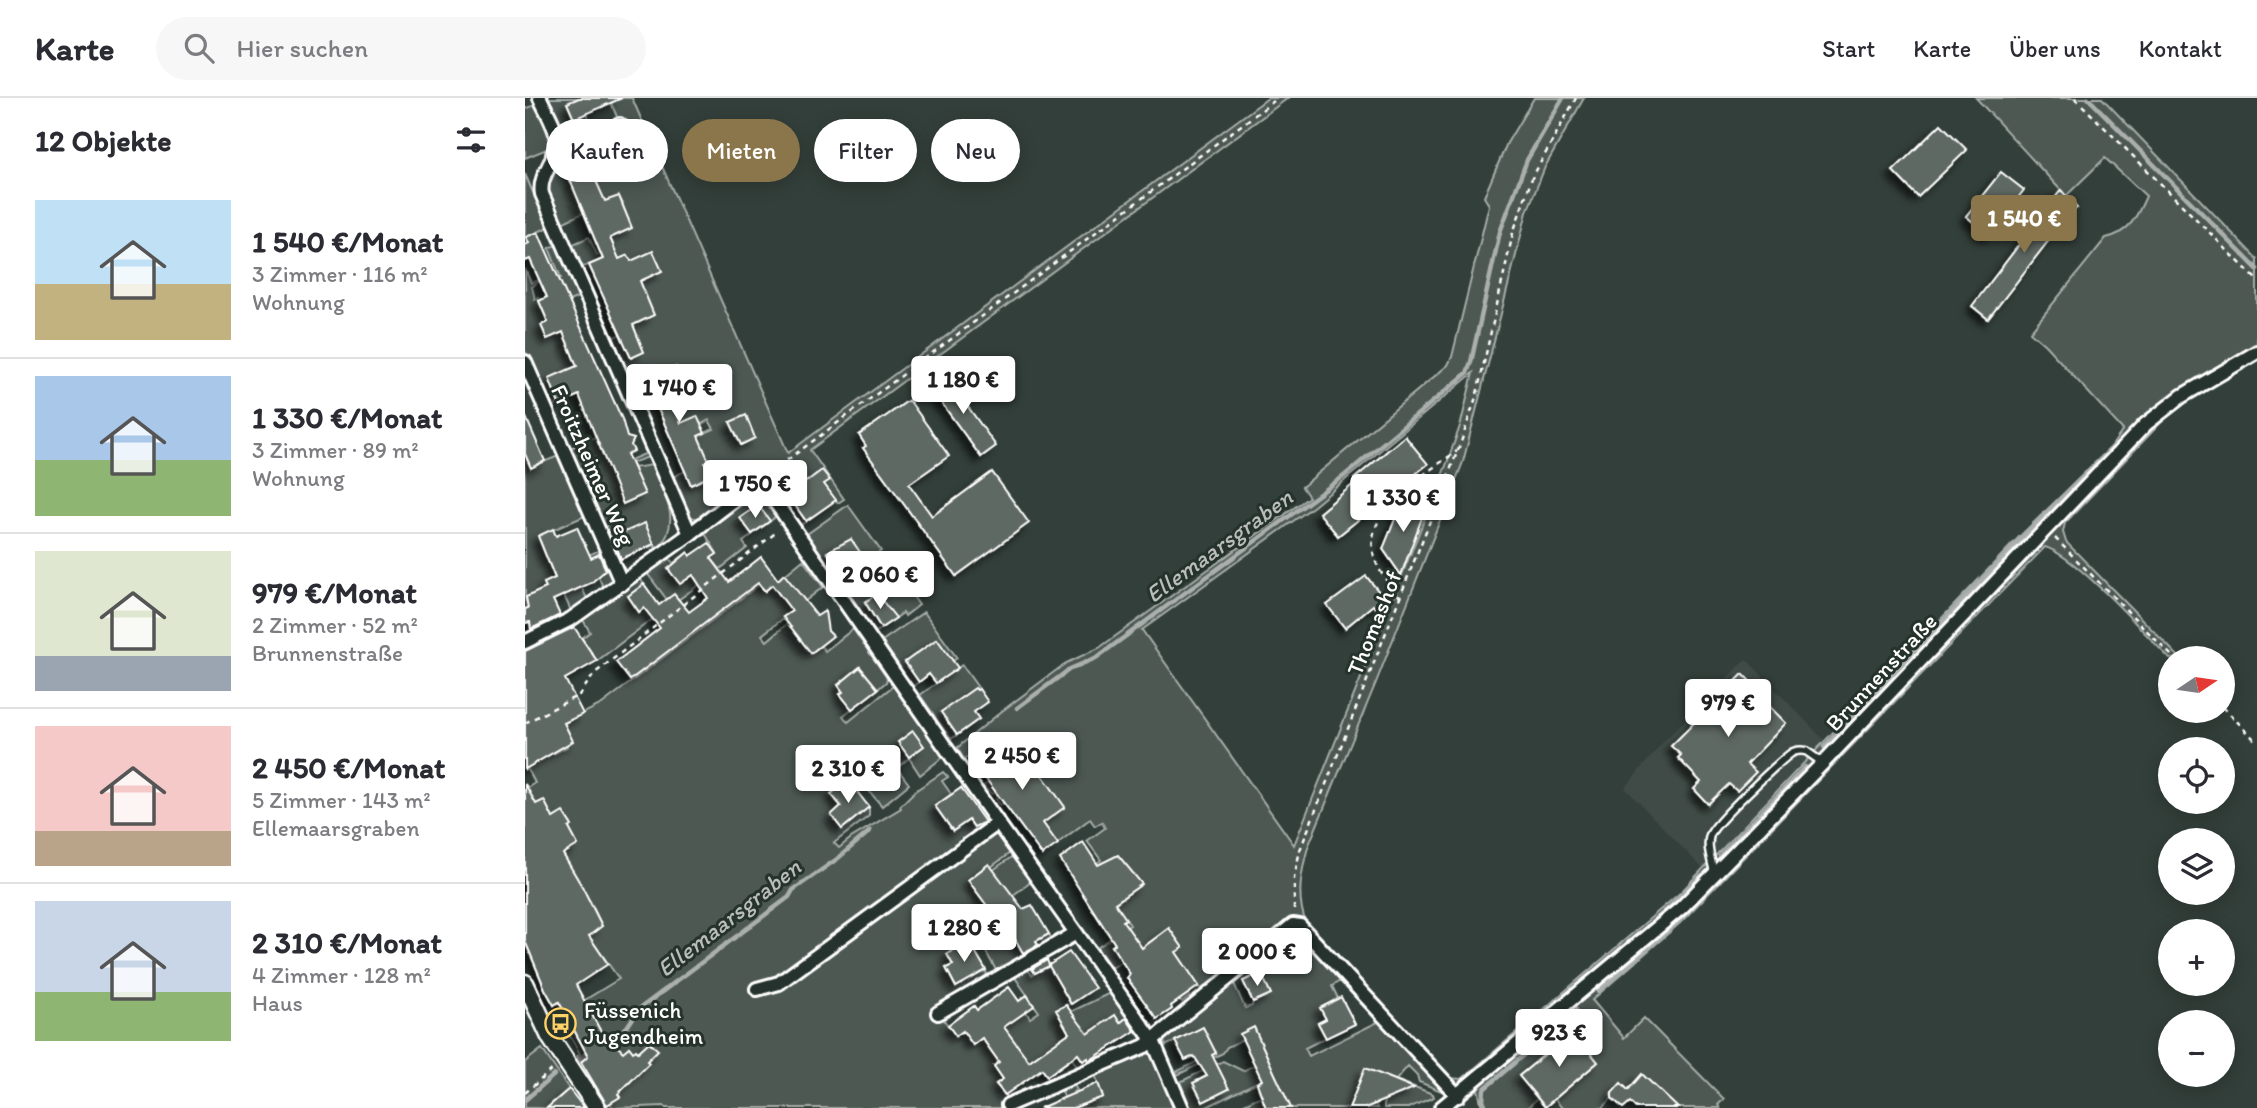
<!DOCTYPE html>
<html lang="de">
<meta charset="utf-8">
<style>
body{margin:0;font-family:Itim,sans-serif;background:#f7f7f7;color:#2b2b33;height:100vh;display:flex;flex-direction:column;font-size:26px;white-space:nowrap}
*{box-sizing:border-box;margin:0}
p{font-size:23px;color:#7c7c81}
.icon{flex:none;width:38px;height:38px;fill:none;stroke:currentColor;stroke-width:2;stroke-linecap:round;stroke-linejoin:round}
.map{position:relative;flex:1;overflow:hidden}
.details{display:flex;flex-direction:column;background:#fff;width:525px}
.details>*{flex:none}
.guide{position:absolute;left:21px;top:21px;width:665px;height:63px;display:flex;gap:14px}
.needle{width:46px;rotate:77deg}
.fabs{position:absolute;left:1633px;top:548px;display:grid;gap:14px}
.fabs a{display:grid;place-items:center;width:77px;height:77px;border-radius:50%;background:#fff;box-shadow:0 4px 18px #0003;font-size:35px}
.price{position:absolute;translate:-50% -60px;padding:0 16px;border-radius:7px;background:#fff;color:#222;font-size:23px;line-height:46px;filter:drop-shadow(0 2px 4px #0008)}
.price::after{content:'';position:absolute;left:50%;top:42px;width:21px;height:16px;margin-left:-10px;background:inherit;clip-path:polygon(0 0,100% 0,50% 100%)}
.price.on{background:#8a764a;color:#fff}
ul{padding:0;list-style:none}
li{display:flex;align-items:center;gap:21px;height:175px;padding:0 35px}
li+li{border-top:2px solid #e1e1e2}
li span{display:grid;place-items:center;flex:none;width:196px;height:140px;border-radius:0px;color:#555}
li>.icon{margin-inline-start:auto}
span .icon{width:84px;height:84px;fill:#fffc;stroke-width:1}
li b{font-size:30px}
h2{display:flex;justify-content:space-between;align-items:center;height:84px;padding:0 35px;font-size:30px}
.tag{padding:0 24px;border-radius:32px;background:#fff;box-shadow:0 4px 18px #0003;font-size:24px;line-height:63px}
.tag.on{background:#8a764a;color:#fff}
header{display:flex;align-items:center;gap:42px;box-sizing:border-box;height:98px;padding:0 35px;background:#fff;border-bottom:2px solid #e1e1e2}
header strong{font-size:33px}
nav{display:flex;gap:38px;margin-inline-start:auto;font-size:24px}
.search{width:490px;height:63px;background:#f7f7f7;display:flex;align-items:center;gap:18px;box-sizing:border-box;padding:0 24px;border-radius:38px;color:#7c7c81;font-size:26px}
main{display:flex;flex:1;min-height:0}
.map>svg:first-child{display:block}
</style>
<header>
<strong>Karte</strong>
<div class="search"><svg class="icon" aria-label="search" viewBox="0 0 24 24"><circle cx="10" cy="10" r="6"/><path d="M15 15l6 6"/></svg>Hier suchen</div>
<nav><a>Start</a><a>Karte</a><a>Über uns</a><a>Kontakt</a></nav>
</header>
<main>
<section class="details">
<h2>12 Objekte<svg class="icon" aria-label="filters" viewBox="0 0 24 24"><path d="M4 7h16M4 17h16"/><circle cx="9" cy="7" r="2"/><circle cx="15" cy="17" r="2"/></svg></h2>
<ul>
<li><span style="background:linear-gradient(#bfe0f5 60%,#c2b280 0)"><svg class="icon" aria-label="home" viewBox="0 0 24 24"><path d="M3 11l9-7 9 7M6 9v11h12V9"/></svg></span><div><b>1 540 €/Monat</b><p>3 Zimmer · 116 m²</p><p>Wohnung</p></div></li>
<li><span style="background:linear-gradient(#a9c7e8 60%,#8fb573 0)"><svg class="icon" aria-label="home" viewBox="0 0 24 24"><path d="M3 11l9-7 9 7M6 9v11h12V9"/></svg></span><div><b>1 330 €/Monat</b><p>3 Zimmer · 89 m²</p><p>Wohnung</p></div></li>
<li><span style="background:linear-gradient(#dfe7d0 75%,#9aa5b1 0)"><svg class="icon" aria-label="home" viewBox="0 0 24 24"><path d="M3 11l9-7 9 7M6 9v11h12V9"/></svg></span><div><b>979 €/Monat</b><p>2 Zimmer · 52 m²</p><p>Brunnenstraße</p></div></li>
<li><span style="background:linear-gradient(#f6c9c9 75%,#b9a48a 0)"><svg class="icon" aria-label="home" viewBox="0 0 24 24"><path d="M3 11l9-7 9 7M6 9v11h12V9"/></svg></span><div><b>2 450 €/Monat</b><p>5 Zimmer · 143 m²</p><p>Ellemaarsgraben</p></div></li>
<li><span style="background:linear-gradient(#c9d6e8 65%,#8fb573 0)"><svg class="icon" aria-label="home" viewBox="0 0 24 24"><path d="M3 11l9-7 9 7M6 9v11h12V9"/></svg></span><div><b>2 310 €/Monat</b><p>4 Zimmer · 128 m²</p><p>Haus</p></div></li>
</ul>
</section>
<div class="map">
<svg width="1732" height="1010" viewBox="0 0 1732 1010">
<defs>
<filter id="shadow"><feDropShadow dx="-6" dy="6" stdDeviation="3.5" flood-color="#0009"/></filter>
</defs>
<rect width="100%" height="100%" fill="#333f3a"/>
<filter id="ink" filterUnits="userSpaceOnUse"><feTurbulence type="fractalNoise" baseFrequency=".0143" numOctaves="2"/><feDisplacementMap in="SourceGraphic" scale="14" xChannelSelector="R" yChannelSelector="G"/><feConvolveMatrix kernelMatrix="1 2 1 2 8 2 1 2 1" color-interpolation-filters="sRGB"/></filter>
<g filter="url(#ink)">
<!-- built -->
<path fill="#404c47" d="M1221 561 1299 642 1178 771 1100 690 1138 644Z"/>
<!-- green -->
<g fill="#4d5853" stroke="#a6aca9" stroke-width="2" fill-rule="evenodd">
<path d="M23 0H74L78 9 63 15 64 32 47 39 38 36Z"/>
<path d="M84 0H107L263 355 743 0H763L285 352 319 401 313 405 291 376 284 382 288 388 267 403 281 423 276 427 247 387 250 379 245 369 174 421 166 419 148 379 160 373 156 363 170 357 164 342 189 331 184 322 147 342 133 312 151 304 148 298 131 306 124 290 127 288 123 281 135 276 131 268 112 279 103 277 87 240 109 230 81 167 78 161 56 170 46 147 64 139 72 157 79 154 78 151 88 146 82 133 98 106 94 98 37 125 22 91 35 64 38 66 46 60 47 61 53 59 52 56 61 52V49L98 33Z"/>
<path d="M1009 0H1059L1020 69 1002 114 938 364 852 582 783 749C776 775 771 799 781 825L923 980 937 981 1156 794 1495 438 1586 349 1598 332 1520 247 1505 234 1581 140C1604 135 1612 119 1621 98L1580 60 1541 98 1451 0H1577L1732 161V262L1649 311 1540 425 1538 434 1541 444 1655 560 1645 561C1619 535 1551 458 1520 449L1155 825 1067 902 1099 940 1119 920 1199 1001 1193 1007 1195 1010H1111L1104 1003 1109 998 1096 986 1085 997 1087 1000 1078 1010H1037L1030 1001 1073 964 1048 934 995 977 1013 1000 1002 1010H957L953 991 931 1008 919 994 894 984 892 977 883 968 871 982 908 996 909 999 883 1010H859V1002L849 1001 852 1010H711L736 998 733 991 744 978 680 1010H666L655 984 698 963 718 973 743 960 731 935 702 949 698 955 652 977 651 974 691 954 687 949 660 962 651 943 640 948 639 939 708 883 720 910 727 908 728 903 718 883 736 875 731 864 679 895 670 883 660 890 665 898 657 904 646 888 637 836 587 870 572 850 605 827 590 806 611 790 549 781 576 762 562 743 580 730 577 724 570 728 565 721 517 757 494 694 475 707 471 701 473 699 471 695 467 696 458 688 499 659 484 661 459 678 449 663 446 664 442 659 439 661 432 650 477 613 541 565 574 550 784 399 777 389 923 267 927 259 964 107 959 99 982 45ZM948 275 936 325 922 365 769 747 617 532 789 408ZM815 883 853 924 784 958 780 950 826 927 807 888Z"/>
<path d="M10 7 26 42 22 51 0 60V11Z"/>
<path d="M0 76 23 129 13 134 16 140 0 147Z"/>
<path d="M31 147 54 199 44 203 29 191 20 195 17 188 36 180 24 150Z"/>
<path d="M0 171 6 185 17 181 7 189 10 201 13 200 20 217 48 213 65 292 25 310 0 253Z"/>
<path d="M75 337 86 370 122 355 124 359 106 365 109 370 127 367C140 396 158 425 132 452L129 447 99 460 97 458 93 464 43 351Z"/>
<path d="M36 357 62 417 14 438 28 473 77 451 88 479 86 485 79 491 72 476 52 479 63 503 47 515 31 480 21 490 1 499 3 510 0 511V363L3 362 6 369Z"/>
<path d="M238 401 250 418 249 420 218 444 222 450 195 471 186 460 192 455 179 434 220 404Z"/>
<path d="M323 407 356 453 341 464 339 462 313 480 282 436Z"/>
<path d="M163 454 182 481 146 507 122 475 144 460 148 465Z"/>
<path d="M361 460 394 507 380 518 378 515 351 534 320 490Z"/>
<path d="M278 462 298 489 237 537 242 543 263 525 276 542 292 550 296 548 300 553 328 531 362 580 361 584 353 591 335 569 313 587 330 608 318 618 323 624 368 588 418 659 395 677 384 660 372 670 384 686 357 708 325 671 318 678 344 709V718L309 745 314 750 326 740 376 710 375 708 390 693 418 674 423 679 417 683 426 696 410 708 427 733 444 722 451 734 459 729 460 720 485 755 466 769 464 766 443 782 463 809 440 837 461 872 462 880 409 910 431 937 474 913 483 926 501 914 505 920 514 914 489 878 502 870 507 877 524 868 546 905 532 912 535 919 585 895 602 920 595 925 590 918 576 943 568 932 563 936 566 957 572 964 555 972 547 961 522 978 510 961 504 964 487 955 469 968 478 981 471 987 484 1003 483 1010H141L139 1008 89 1010 85 1005 94 998 81 979 108 954 104 949 98 955 86 943 56 964 52 958 55 956 35 920 60 906 58 903 94 881 61 834 77 828 65 803 22 757 46 726 41 719 11 738 0 691 10 685 0 666 25 649 29 656 42 649 39 625 77 606 234 487 240 493Z"/>
<path d="M115 481 138 513 72 563 57 540 65 534 58 522Z"/>
<path d="M399 514 432 560 417 571 415 569 388 588 357 543Z"/>
<path d="M437 567 454 591 440 602 454 621 426 641 395 597Z"/>
<path d="M488 758 506 784 484 800 468 772Z"/>
<path d="M489 818 524 836 528 843 472 874 449 832 469 820 473 827Z"/>
<path d="M17 951 44 991 26 1006 29 1010H0V964Z"/>
<path d="M619 952 625 953 648 1010H543L535 988 546 983 552 992 548 994 553 1008 578 999 569 974Z"/>
</g>
<g fill="none" stroke-linecap="round" stroke-linejoin="round">
<!-- stream -->
<g stroke="#abb0ae" stroke-width="4.5">
<path d="M1563 0 1732 171"/>
<path d="M1537 424 1592 367"/>
<path d="M492 610 545 571 571 560 819 378 942 275 946 264 975 134 1002 62 1038 0"/>
<path d="M1299 649 1498 439 1575 363"/>
<path d="M1195 758 1280 669"/>
<path d="M1073 893 1158 819 1514 449"/>
<path d="M78 945 102 929 114 911 264 799 268 792 312 761 345 733"/>
<path d="M54 961 65 953"/>
<path d="M957 968 1138 815 1177 777"/>
<path d="M0 1002 29 977"/>
<path d="M962 1010 958 1003 959 991 1051 912"/>
</g>
</g>
<!-- building -->
<g fill="#5f6964" stroke="#fff" stroke-width="2" filter="url(#shadow)">
<path d="M54 0H97L49 21 42 5Z"/>
<path d="M1416 26 1442 52 1393 99 1368 73Z"/>
<path d="M62 52 66 64 63 65 80 103 94 98 107 130 85 140 94 161 103 157 106 163 128 153 137 173 115 183 129 217 108 227 119 254 106 260 64 167 78 161 38 65Z"/>
<path d="M1476 74 1499 92 1464 137 1441 118Z"/>
<path d="M1536 92 1552 110 1545 115 1463 221 1447 208Z"/>
<path d="M13 134 97 321 102 339 109 341 106 347 109 353 102 356 120 396 98 406 54 297 34 306 24 280 52 268 38 234 22 241 16 227 23 224 14 203 22 199 5 161 0 163V147L4 145 1 139Z"/>
<path d="M131 268 135 276 151 269 161 293 145 300 156 325 172 318 180 335 173 338 184 363 180 365 185 378 166 387 124 290 127 289 120 274Z"/>
<path d="M421 278 471 348 456 359 405 289Z"/>
<path d="M384 302 424 358 384 386 407 418 467 374 504 425 431 478 338 350 341 348 334 337Z"/>
<path d="M0 317 20 363 6 370 0 356Z"/>
<path d="M221 317 230 340 216 347 205 324Z"/>
<path d="M880 338 903 366 813 438 794 415 831 384 829 381Z"/>
<path d="M297 372 305 382 299 386 311 402 281 423 267 403 274 397 267 394Z"/>
<path d="M879 399 899 414 876 477 858 451Z"/>
<path d="M233 407 245 423 227 436 215 420Z"/>
<path d="M120 425 129 446 96 461 88 439Z"/>
<path d="M52 429 66 460 74 456 81 472 66 485 28 502 35 517 6 531 5 524 0 525V511L3 510 1 499 21 490 19 485 30 480 13 438 28 431 31 438Z"/>
<path d="M326 441 337 457 336 466 318 476 302 454Z"/>
<path d="M184 445 192 456 186 460 204 484 236 459 253 482 259 476 292 518 300 513 303 533 308 538 286 555 258 519 267 513 247 487 240 493 233 485 105 582 91 564 135 530 119 510 114 514 103 498 119 486 134 507 149 496 164 514 183 500 168 477 155 486 143 471 163 454 165 458Z"/>
<path d="M841 478 861 502 850 510 848 507 820 530 802 507Z"/>
<path d="M352 496 371 520 356 530 340 504Z"/>
<path d="M49 529 72 563 40 581 58 616 39 625 48 643 0 671V553Z"/>
<path d="M412 541 433 570 411 585 404 576 394 584 380 564Z"/>
<path d="M335 569 353 591 327 611 315 596 318 594 313 587Z"/>
<path d="M1218 576 1239 598 1237 601 1261 625 1222 666 1231 674 1212 693 1204 686 1183 706 1169 691 1176 684 1153 660 1156 657 1146 648Z"/>
<path d="M450 590 452 592 454 591 463 604 449 614 454 621 432 637 416 614Z"/>
<path d="M388 633 399 648 384 659 373 644Z"/>
<path d="M472 642 479 654 490 646 512 677 515 674 540 709 518 725 533 746 517 757 448 663 462 654 460 651Z"/>
<path d="M323 682 344 709 317 731 306 717 316 708 306 696Z"/>
<path d="M0 686 11 706 19 702 28 720 38 714 47 728 44 730 53 747 38 756 58 790 77 828 64 838 83 866 51 887 82 945 86 942 98 954 104 949 108 954 111 952 113 954 124 944 133 952 122 963 124 965 93 996 95 999 82 1007 56 964 63 958 34 904 29 907 20 891 0 843Z"/>
<path d="M436 690 460 724 449 729 444 722 428 733 410 708Z"/>
<path d="M558 744 573 767 593 757 617 786 590 805 601 821 598 823 617 850 644 830 658 850 651 854 674 888 646 908 647 911 632 921 602 880 605 876 587 848 590 846 535 761Z"/>
<path d="M464 766 498 811 507 807 524 836 511 843 513 847 498 855 480 823 473 827 472 824 447 838 438 825 463 809 443 782Z"/>
<path d="M444 843 461 872 431 889 421 870 428 867 422 856Z"/>
<path d="M544 854 570 890 546 906 524 868 510 875 507 871 522 862 524 867Z"/>
<path d="M736 875 746 896 728 904 718 883Z"/>
<path d="M484 889 494 903 502 897 509 908 479 929 504 963 544 935 531 912 541 907 563 936 590 917 595 925 601 920 610 933 564 963 563 960 558 963 553 956 522 978 517 971 480 997 471 986 478 981 469 968 474 964 457 940 448 947 438 933 431 938 423 927 449 908 452 912Z"/>
<path d="M816 899 830 926 801 940 793 925 801 921 795 910Z"/>
<path d="M678 929 691 955 687 957 704 991 678 1004 668 985 682 978 669 958 660 962 650 943Z"/>
<path d="M729 929 750 976 766 1010H741L732 985 737 982 715 936Z"/>
<path d="M1048 933 1073 964 1020 1009 994 978Z"/>
<path d="M840 970 870 982 889 990 840 1010H824Z"/>
<path d="M1117 976 1153 1010H1111L1105 1004 1098 1010 1087 1000V995L1096 985 1103 992Z"/>
<path d="M573 985 578 999 548 1010H515Z"/>
<path d="M44 991 59 1010H22Z"/>
</g>
<g fill="none" stroke-linecap="round" stroke-linejoin="round">
<defs>
<path id="service" d="M1189 775C1187 763 1181 749 1185 737 1190 724 1252 666 1265 656 1270 652 1275 652 1281 653L1298 665"/>
<g id="minor">
<path d="M28 56 95 27"/>
<path d="M0 264 97 486"/>
<path d="M165 436 235 382 473 725 628 943 657 1010"/>
<path d="M0 544 46 521 165 436 17 96C13 76 33 61 32 42 31 28 21 13 15 0"/>
<path d="M232 891 254 885 473 725"/>
<path d="M413 915 551 835"/>
<path d="M483 1007 620 948 768 827 775 828 933 998"/>
<path d="M916 1010 1156 810 1298 665 1621 326 1657 298 1732 254"/>
</g>
<path id="tertiary" d="M0 885 25 939 72 1010"/>
</defs>
<!-- service casing -->
<use href="#service" stroke="#fff" stroke-width="11"/>
<!-- minor casing -->
<use href="#minor" stroke="#fff" stroke-width="18"/>
<!-- tertiary casing -->
<use href="#tertiary" stroke="#fff" stroke-width="21"/>
<!-- path -->
<g stroke="#fff" stroke-width="2.5" stroke-dasharray="5 5" stroke-linecap="butt">
<path d="M1550 0 1732 182"/>
<path d="M246 374 753 0"/>
<path d="M1530 440 1649 560"/>
<path d="M876 500C864 486 851 472 848 453 841 410 902 375 932 353"/>
<path d="M1698 609 1732 644"/>
<path d="M0 625 54 597 70 575 253 433"/>
<path d="M769 812V780L775 752 935 347 952 296 988 135 1007 80 1051 0"/>
<path d="M0 995 28 971"/>
</g>
<!-- service -->
<use href="#service" stroke="#26332d" stroke-width="6"/>
<!-- minor -->
<use href="#minor" stroke="#26332d" stroke-width="12"/>
<!-- tertiary -->
<use href="#tertiary" stroke="#26332d" stroke-width="16"/>
</g>
</g>
<!-- icons -->
<defs>
<symbol id="bus-ring" viewBox="-11 -11 22 22"><circle r="9.5" fill="#26332d" stroke="#ffd166" stroke-width="1.5"/><path d="M-5-6H5V4H4V6H2V4H-2V6H-4V4H-5ZM-3.5-4V0h7V-4ZM-3.5 1.2v1.5H-2V1.2ZM2 1.2v1.5H3.5V1.2Z" fill="#ffd166"/></symbol>
</defs>
<g fill-rule="evenodd">
<use href="#bus-ring" x="18" y="908" width="35" height="35"/>
</g>
<g text-anchor="middle" stroke-width="6" stroke-linejoin="round" paint-order="stroke">
<!-- street labels -->
<g font-size="23" fill="#fff" stroke="#26332d">
<text transform="translate(68 367) rotate(66)" y="8">Froitzheimer Weg</text>
<text transform="translate(849 525) rotate(-68)" y="8">Thomashof</text>
<text transform="translate(1356 574) rotate(-47)" y="8">Brunnenstraße</text>
</g>
<!-- poi labels -->
<g font-size="23" fill="#fff" stroke="#26332d" text-anchor="start">
<text x="59" y="920">Füssenich<tspan x="59" dy="26">Jugendheim</tspan></text>
</g>
<!-- water labels -->
<g font-size="24" font-style="italic" fill="#b9bdbc" stroke="#26332d">
<text transform="translate(694 448) rotate(-36)" y="8">Ellemaarsgraben</text>
<text transform="translate(204 820) rotate(-38)" y="8">Ellemaarsgraben</text>
</g>
</g>
</svg>
<div class="fabs">
<a><svg class="needle" viewBox="-14 -14 28 28"><path d="M0-13l5 13h-10z" fill="#e53935"/><path d="M0 13l5-13h-10z" fill="#7c7c81"/></svg></a>
<a><svg class="icon" aria-label="locate" viewBox="0 0 24 24"><circle cx="12" cy="12" r="6"/><path d="M12 2v4M12 18v4M2 12h4M18 12h4"/></svg></a>
<a><svg class="icon" aria-label="layers" viewBox="0 0 24 24"><path d="M12 4l9 5-9 5-9-5zM3 14l9 5 9-5"/></svg></a>
<a>+</a>
<a>−</a>
</div>
<b class="price on" style="left:1499px;top:157px">1 540 €</b>
<b class="price" style="left:438px;top:318px">1 180 €</b>
<b class="price" style="left:154px;top:326px">1 740 €</b>
<b class="price" style="left:230px;top:422px">1 750 €</b>
<b class="price" style="left:878px;top:436px">1 330 €</b>
<b class="price" style="left:355px;top:513px">2 060 €</b>
<b class="price" style="left:1203px;top:641px">979 €</b>
<b class="price" style="left:497px;top:694px">2 450 €</b>
<b class="price" style="left:323px;top:707px">2 310 €</b>
<b class="price" style="left:439px;top:866px">1 280 €</b>
<b class="price" style="left:732px;top:890px">2 000 €</b>
<b class="price" style="left:1034px;top:971px">923 €</b>
<div class="guide">
<a class="tag">Kaufen</a>
<a class="tag on">Mieten</a>
<a class="tag">Filter</a>
<a class="tag">Neu</a>
</div>
</div>
</main>
